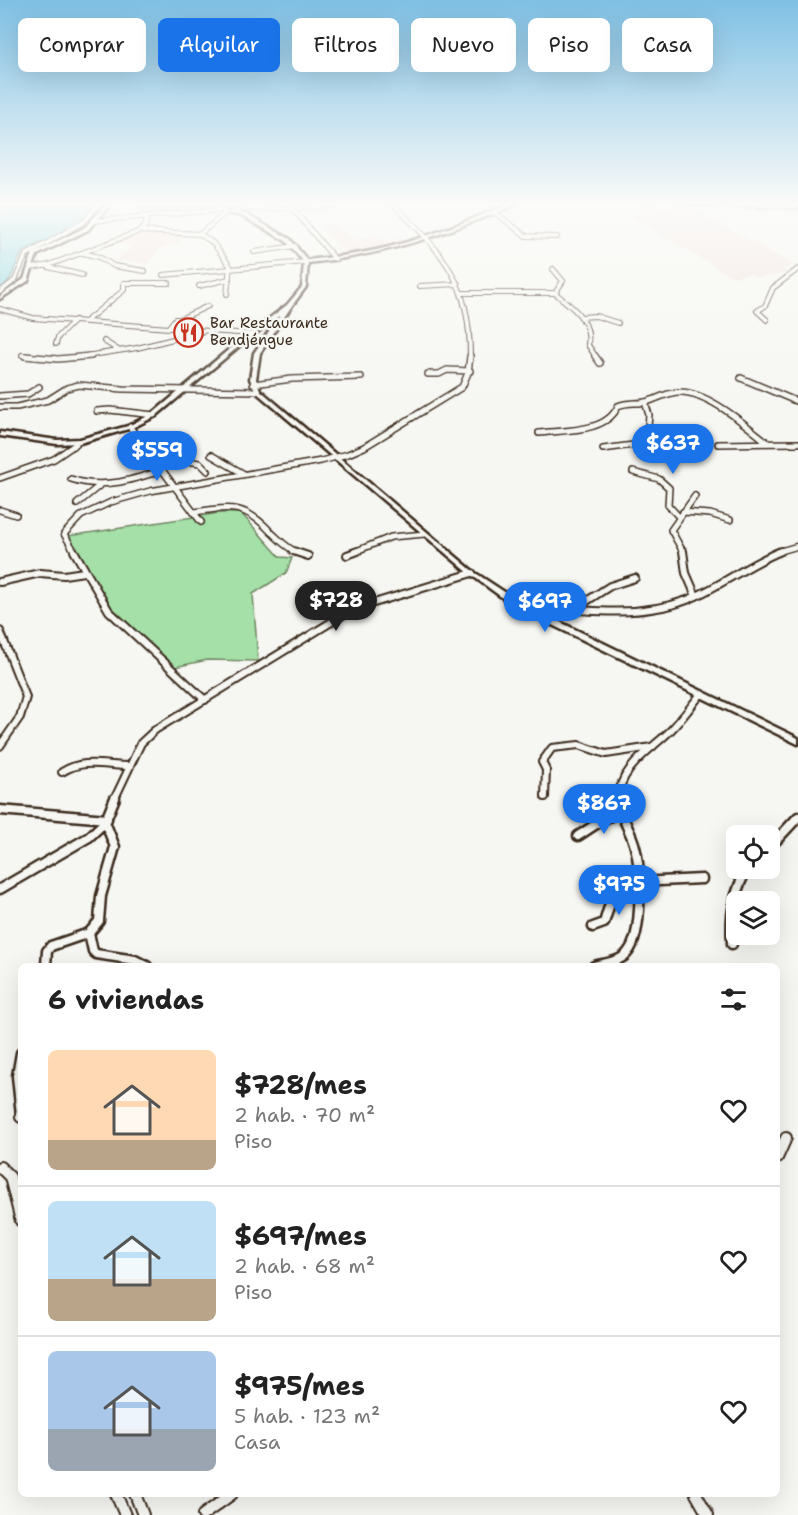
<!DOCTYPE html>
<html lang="es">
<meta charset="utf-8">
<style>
body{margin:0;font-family:"Shantell Sans",sans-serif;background:#f2f2f2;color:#222;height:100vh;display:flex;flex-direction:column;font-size:22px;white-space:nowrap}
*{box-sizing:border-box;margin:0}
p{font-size:20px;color:#767676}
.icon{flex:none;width:33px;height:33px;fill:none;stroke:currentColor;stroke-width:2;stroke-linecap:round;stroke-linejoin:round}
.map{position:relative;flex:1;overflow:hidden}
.side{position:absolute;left:18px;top:963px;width:762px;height:534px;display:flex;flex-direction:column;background:#fff;border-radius:9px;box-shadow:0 6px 24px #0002}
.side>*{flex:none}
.guide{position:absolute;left:18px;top:18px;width:762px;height:54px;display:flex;gap:12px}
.controls{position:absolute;left:726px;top:825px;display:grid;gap:12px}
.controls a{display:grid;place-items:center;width:54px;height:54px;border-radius:9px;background:#fff;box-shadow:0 6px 24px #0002;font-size:30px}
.price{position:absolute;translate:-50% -51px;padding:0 14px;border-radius:21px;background:#1a73e8;color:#fff;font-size:20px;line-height:39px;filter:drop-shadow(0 2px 3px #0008)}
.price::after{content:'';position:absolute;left:50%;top:36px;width:18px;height:14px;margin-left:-9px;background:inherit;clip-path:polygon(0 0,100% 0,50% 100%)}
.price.on{background:#222;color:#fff}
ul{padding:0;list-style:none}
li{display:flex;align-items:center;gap:18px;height:150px;padding:0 30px}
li+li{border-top:2px solid #e0e0e0}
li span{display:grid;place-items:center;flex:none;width:168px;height:120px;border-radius:9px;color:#555}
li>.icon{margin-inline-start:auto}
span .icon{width:72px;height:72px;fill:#fffc;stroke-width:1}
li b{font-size:26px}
h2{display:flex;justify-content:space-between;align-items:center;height:72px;padding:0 30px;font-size:26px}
.chip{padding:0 21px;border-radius:9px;background:#fff;box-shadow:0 6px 24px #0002;font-size:21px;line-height:54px}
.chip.on{background:#1a73e8;color:#fff}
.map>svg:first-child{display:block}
</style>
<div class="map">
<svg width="798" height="1515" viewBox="0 0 798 1515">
<rect width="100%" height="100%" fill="#f6f6f2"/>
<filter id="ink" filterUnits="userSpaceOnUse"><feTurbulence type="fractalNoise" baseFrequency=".0167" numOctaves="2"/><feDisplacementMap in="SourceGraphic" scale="12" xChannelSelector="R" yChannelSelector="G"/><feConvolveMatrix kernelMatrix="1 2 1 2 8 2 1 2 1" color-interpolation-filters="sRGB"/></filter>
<g filter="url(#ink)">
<!-- built -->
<g fill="#f2e1dc">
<path d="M656 203 666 209 687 205 796 266 782 268 789 273 784 274 758 278 750 274 733 277 627 215 647 211 637 205Z"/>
<path d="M336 223 344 232 355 239 374 236 386 242 399 238 410 242 348 257 320 225Z"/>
<path d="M141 232 184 235 179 243 161 248 148 263 116 261 132 246 118 242Z"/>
</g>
<!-- green -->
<g fill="#a4e0a7" stroke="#708562" stroke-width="1.5">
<path d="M137 203H211L218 206 214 210 143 215Z"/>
<path d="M220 513H241L280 557 292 558 286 573 253 594 258 661 207 660 175 667 111 607 68 536Z"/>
</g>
<!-- water -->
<path fill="#82d2dd" stroke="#668f91" stroke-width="1.5" d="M0 203H96C84 232 49 237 24 251 12 265 18 275 0 289Z"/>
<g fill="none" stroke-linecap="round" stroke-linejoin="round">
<defs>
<g id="minor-far4">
<path d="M292 203V208L330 206"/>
<path d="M392 203C444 254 470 281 470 357"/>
<path d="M233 206 240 203"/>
<path d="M786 206 796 203"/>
<path d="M243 209 292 208 335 259"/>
<path d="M494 212 526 236 557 237"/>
<path d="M225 213 200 234 213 243 230 266 227 294"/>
<path d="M93 221 219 210"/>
<path d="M140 231 200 234"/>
<path d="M254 252 295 246"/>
<path d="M83 253 99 257 114 266 145 271"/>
<path d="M48 267 82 275"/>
<path d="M31 268 49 265 140 231 146 225 147 217"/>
<path d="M163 275 306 262"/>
<path d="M199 286 229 279"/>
<path d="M420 286 458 284"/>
<path d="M0 292 15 280 26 255 85 221 99 203"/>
<path d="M462 293H555L563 281 553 269"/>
<path d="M555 293C572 307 592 320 588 345L596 357"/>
<path d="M0 309 33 318 251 334"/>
<path d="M581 317 596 316 618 323"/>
<path d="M767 320 757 311 765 306 773 288 798 269"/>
<path d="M86 321 124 290V283H169"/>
<path d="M169 327 175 319H180L208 306"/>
<path d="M104 341 118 350"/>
<path d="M56 344 58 337 75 320"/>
<path d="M22 355 31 357"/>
<path d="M79 357 137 348 201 332"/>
</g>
<g id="minor-far3">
<path d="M25 356 58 359 91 356"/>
<path d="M595 356 600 363"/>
<path d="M428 374H439L447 370 470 371"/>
<path d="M741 378 798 402"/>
<path d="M253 384 292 379 361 377"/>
<path d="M0 396 28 394 39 387"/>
<path d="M0 407H17L48 400 67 388 79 385 123 389 258 391"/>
<path d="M97 411 110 410 154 415"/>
<path d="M130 427 201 522"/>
<path d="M539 433C564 430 607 433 618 406 627 402 637 404 646 402 657 399 666 393 678 392 706 390 746 425 767 442"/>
<path d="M718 444 798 443"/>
<path d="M174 446 172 456 174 459 200 463 208 471"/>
<path d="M603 449 633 445 647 438 649 415 645 402"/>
<path d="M211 455 244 474"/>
<path d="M155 460 173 457"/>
<path d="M633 472 659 479 669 488 668 505 679 517"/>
<path d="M0 478 54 459 76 444"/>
<path d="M71 479C103 490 132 480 163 470"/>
<path d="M77 504 99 486"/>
<path d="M0 510 16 515"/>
<path d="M194 512C230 507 244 503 271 532 280 540 286 548 297 552"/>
<path d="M683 512 710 514 730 520"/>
<path d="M75 552 64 534 81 516 111 502 150 491 321 461 348 454 364 447 462 387 468 373 470 356"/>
<path d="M354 552 391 537 425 534"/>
<path d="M683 552 671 530 695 496"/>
<path d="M777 552 798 546"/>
</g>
<g id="minor-far2">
<path d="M74 551 109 611 205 700"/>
<path d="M293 551 308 556"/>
<path d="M683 551 686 573 696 596"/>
<path d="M347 555 358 551"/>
<path d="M0 582 40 573 64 575 84 572"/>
<path d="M518 605C573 609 634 620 687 600 720 587 748 564 781 551"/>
<path d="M576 608 610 586 635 578"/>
<path d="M0 631 26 697 20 717 0 746"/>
<path d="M62 772C84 758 104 766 129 766"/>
<path d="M545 797 546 770 542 762 552 748 579 745 606 754 652 747"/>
<path d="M114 800 141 743 155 730 351 610 472 573"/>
<path d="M618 800C619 768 651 750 671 730 682 719 691 706 701 694"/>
</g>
<g id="minor-far1">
<path d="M0 810 107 819"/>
<path d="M578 836 604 819 620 812"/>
<path d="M770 847 798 817"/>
<path d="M0 889 89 837 105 822 115 798"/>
<path d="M593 927 604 923 615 887 638 882 702 879"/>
<path d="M89 933 93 951 96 954 135 960 147 966"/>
<path d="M732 944C730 916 733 892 748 868"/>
<path d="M46 966 47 951 51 946 89 933 99 921 101 896 115 847 105 822"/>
<path d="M594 966C605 963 621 962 628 952 643 934 641 869 635 847 631 830 619 816 618 798"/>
<path d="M21 1115 17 1076 21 1053"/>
</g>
<g id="minor">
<path d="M21 1114V1117"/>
<path d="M777 1158 786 1138"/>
<path d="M0 1167 10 1177 21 1221"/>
<path d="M116 1494 125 1515"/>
<path d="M135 1494 143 1515"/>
<path d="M696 1494 708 1515"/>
<path d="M203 1515 232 1494"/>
</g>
<g id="major">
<path d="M108 203H112L88 230 37 255 28 281 0 299V296L24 279 33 253 84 228Z"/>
<path d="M511 203H517C504 211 489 216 474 221 421 243 366 257 308 263L306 287 291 307 260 353 256 379 260 390 474 572 521 603 798 738V744L515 607 470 574 256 392 250 379 254 353 280 315 237 348 156 416 132 428 80 443 57 444 0 436V432L57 440 80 439 128 426 152 414 233 346 287 305 302 287 304 262 286 241 242 216 218 211V209L231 205 244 208V210L236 212 245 214 290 239 307 260C335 257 362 254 389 247 431 236 471 220 511 203ZM231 207 238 209 230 212 223 210Z"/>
<path d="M680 203 798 206V208L682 204Z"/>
</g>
</defs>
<!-- minor-far4 casing -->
<use href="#minor-far4" stroke="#3b2a1e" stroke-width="6"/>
<!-- minor-far3 casing -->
<use href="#minor-far3" stroke="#3b2a1e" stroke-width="8"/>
<!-- minor-far2 casing -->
<use href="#minor-far2" stroke="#3b2a1e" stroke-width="10"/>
<!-- minor-far1 casing -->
<use href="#minor-far1" stroke="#3b2a1e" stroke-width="13"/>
<!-- minor casing -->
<use href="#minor" stroke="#3b2a1e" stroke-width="14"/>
<!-- major casing -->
<use href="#major" stroke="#3b2a1e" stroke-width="5"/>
<!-- minor-far4 -->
<use href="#minor-far4" stroke="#f6f6f2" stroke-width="4"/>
<!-- minor-far3 -->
<use href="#minor-far3" stroke="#f6f6f2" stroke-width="5"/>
<!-- minor-far2 -->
<use href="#minor-far2" stroke="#f6f6f2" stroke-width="6"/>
<!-- minor-far1 -->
<use href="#minor-far1" stroke="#f6f6f2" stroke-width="8"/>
<!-- minor -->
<use href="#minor" stroke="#f6f6f2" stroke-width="10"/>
<!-- major -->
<use href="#major" fill="#f6f6f2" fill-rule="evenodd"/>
</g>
</g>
<!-- sky -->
<linearGradient id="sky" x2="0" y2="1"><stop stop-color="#7fc0e4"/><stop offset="0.49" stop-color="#fbfbf9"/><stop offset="1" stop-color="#fbfbf9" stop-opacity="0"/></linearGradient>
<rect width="798" height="415" fill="url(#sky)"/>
<!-- icons -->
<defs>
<symbol id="restaurant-ring" viewBox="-11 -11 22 22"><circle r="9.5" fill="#f6f6f2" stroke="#c8321e" stroke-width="1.5"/><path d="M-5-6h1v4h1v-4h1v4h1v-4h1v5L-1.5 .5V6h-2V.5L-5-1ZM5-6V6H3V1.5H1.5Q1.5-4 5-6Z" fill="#c8321e"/></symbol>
</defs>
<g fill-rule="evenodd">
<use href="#restaurant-ring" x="172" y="316" width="33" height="33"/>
</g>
<g text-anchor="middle" stroke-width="5" stroke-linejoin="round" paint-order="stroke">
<!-- far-poi labels -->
<g font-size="15" fill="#3b2a1e" stroke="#f6f6f2" text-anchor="start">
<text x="210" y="328">Bar Restaurante<tspan x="210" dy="17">Bendjéngue</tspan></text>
</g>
</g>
</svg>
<div class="controls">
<a><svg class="icon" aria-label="locate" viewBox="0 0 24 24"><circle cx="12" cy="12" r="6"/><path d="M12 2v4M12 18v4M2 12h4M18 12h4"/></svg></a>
<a><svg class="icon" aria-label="layers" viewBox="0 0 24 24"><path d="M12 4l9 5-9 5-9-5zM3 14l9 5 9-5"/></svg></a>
</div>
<b class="price" style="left:673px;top:475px">$637</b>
<b class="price" style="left:157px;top:482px">$559</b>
<b class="price on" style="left:336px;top:632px">$728</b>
<b class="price" style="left:545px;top:633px">$697</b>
<b class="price" style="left:604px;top:835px">$867</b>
<b class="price" style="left:619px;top:916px">$975</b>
<div class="guide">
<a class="chip">Comprar</a>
<a class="chip on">Alquilar</a>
<a class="chip">Filtros</a>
<a class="chip">Nuevo</a>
<a class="chip">Piso</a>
<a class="chip">Casa</a>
</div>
<section class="side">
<h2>6 viviendas<svg class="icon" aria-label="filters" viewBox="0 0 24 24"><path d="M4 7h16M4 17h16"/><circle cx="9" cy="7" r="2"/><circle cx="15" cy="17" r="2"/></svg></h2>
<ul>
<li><span style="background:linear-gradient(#ffd9b3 75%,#b9a48a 0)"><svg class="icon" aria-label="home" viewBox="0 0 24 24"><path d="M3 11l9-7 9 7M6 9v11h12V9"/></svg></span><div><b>$728/mes</b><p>2 hab. · 70 m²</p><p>Piso</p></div><svg class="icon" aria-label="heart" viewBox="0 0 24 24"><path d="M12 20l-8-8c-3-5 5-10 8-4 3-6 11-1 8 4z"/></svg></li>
<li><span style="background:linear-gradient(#bfe0f5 65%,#b9a48a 0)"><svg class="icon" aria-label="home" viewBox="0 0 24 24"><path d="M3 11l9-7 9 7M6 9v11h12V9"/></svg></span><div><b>$697/mes</b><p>2 hab. · 68 m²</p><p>Piso</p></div><svg class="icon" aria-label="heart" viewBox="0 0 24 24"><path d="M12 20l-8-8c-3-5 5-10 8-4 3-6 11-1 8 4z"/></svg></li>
<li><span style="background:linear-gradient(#a9c7e8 65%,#9aa5b1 0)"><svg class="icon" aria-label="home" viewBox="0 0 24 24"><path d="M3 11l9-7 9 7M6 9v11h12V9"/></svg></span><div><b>$975/mes</b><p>5 hab. · 123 m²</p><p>Casa</p></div><svg class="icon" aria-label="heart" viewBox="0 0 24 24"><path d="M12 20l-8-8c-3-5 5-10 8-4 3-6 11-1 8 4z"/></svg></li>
</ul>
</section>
</div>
